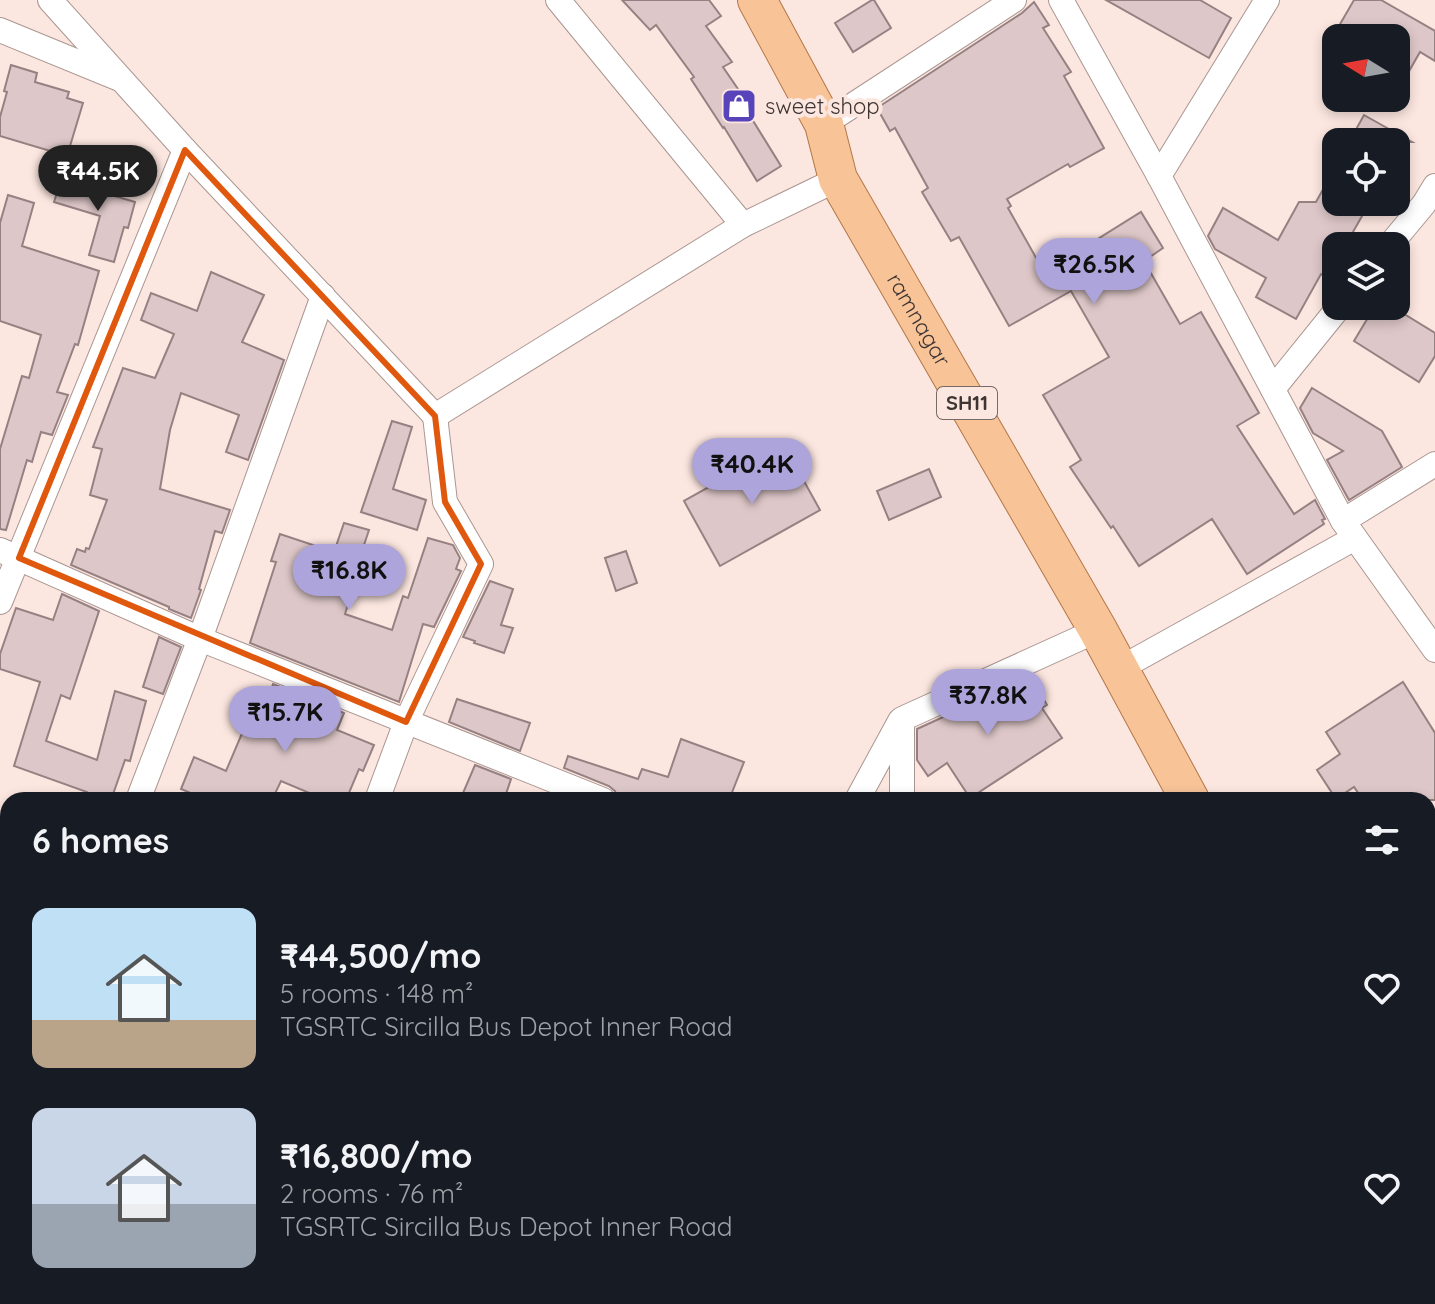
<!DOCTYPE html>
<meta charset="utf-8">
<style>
body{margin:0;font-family:Quicksand,sans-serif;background:#20242c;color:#f1f3f6;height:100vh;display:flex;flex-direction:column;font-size:30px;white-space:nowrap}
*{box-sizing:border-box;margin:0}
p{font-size:26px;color:#9ea1a6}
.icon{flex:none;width:44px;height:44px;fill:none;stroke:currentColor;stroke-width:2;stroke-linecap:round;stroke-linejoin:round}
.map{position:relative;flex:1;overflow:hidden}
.panel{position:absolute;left:0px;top:792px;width:1436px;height:512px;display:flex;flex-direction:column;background:#171b24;border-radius:24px 24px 0 0;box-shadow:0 4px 12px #0003}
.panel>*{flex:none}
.needle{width:52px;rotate:281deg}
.tools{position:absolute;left:1322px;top:24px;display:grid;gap:16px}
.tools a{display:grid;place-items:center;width:88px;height:88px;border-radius:16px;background:#171b24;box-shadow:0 4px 12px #0003;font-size:40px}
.price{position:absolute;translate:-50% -68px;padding:0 18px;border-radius:28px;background:#ada4db;color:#111;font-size:26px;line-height:52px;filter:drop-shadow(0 2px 4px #0008)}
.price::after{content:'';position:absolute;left:50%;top:48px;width:24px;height:18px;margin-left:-12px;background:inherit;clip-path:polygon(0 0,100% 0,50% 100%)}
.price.active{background:#222;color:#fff}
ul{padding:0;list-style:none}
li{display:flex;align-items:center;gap:24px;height:200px;padding:0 32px}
li span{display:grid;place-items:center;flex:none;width:224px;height:160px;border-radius:16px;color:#555}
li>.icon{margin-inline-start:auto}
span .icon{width:96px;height:96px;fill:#fffc;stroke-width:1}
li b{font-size:34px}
h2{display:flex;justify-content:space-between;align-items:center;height:96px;padding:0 32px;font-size:34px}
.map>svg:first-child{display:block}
</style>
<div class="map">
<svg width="1435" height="1304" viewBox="0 0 1435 1304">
<rect width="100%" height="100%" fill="#fce6e0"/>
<!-- building -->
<g fill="#dec7c8" stroke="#968182" stroke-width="2">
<path d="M622 0H709L721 16 706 26 732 62 723 67 751 108 747 111 781 166 757 181 724 127 723 128 691 79 694 77 656 25 650 30Z"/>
<path d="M872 0H874L891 28 853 52 835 23Z"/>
<path d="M1106 0H1200L1231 18 1209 58Z"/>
<path d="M1354 0H1381L1435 31V61L1420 52 1396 94V38H1332Z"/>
<path d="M1034 2 1049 25 1043 28 1071 72 1064 76 1104 148 1070 167 1068 164 1007 199 1011 206 1008 208 1039 263 1051 256 1056 265 1141 212 1163 248 1144 261 1180 324 1201 312 1259 413 1237 426 1294 514 1315 500 1325 519 1322 520 1324 524 1247 574 1212 519 1139 566 1113 526 1111 528 1070 467 1081 460 1043 395 1109 357 1071 291 1009 326 959 237 951 241 922 192 928 188 895 128 890 131 877 108 1022 13Z"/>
<path d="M11 65 37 73 35 82 69 92 67 98 83 103 67 156 0 136V117L7 92 4 91Z"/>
<path d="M1364 115 1412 142H1349Z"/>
<path d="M1336 166V202H1370L1345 246H1336V282L1321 274 1296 319 1256 297 1266 278 1215 249 1208 236 1223 208 1278 240 1299 202H1316Z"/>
<path d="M63 174 96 183 94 190 135 202 128 228 124 227 114 262 89 255 100 216 54 202Z"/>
<path d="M8 195 34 203 22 246 99 271 78 345 75 344 57 392 68 395 52 435 41 432 32 462 27 460 6 530 0 529V449L22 376 29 378 41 335 0 321V223Z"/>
<path d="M211 272 264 295 242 342 284 360 248 460 226 452 239 415 181 393 170 430 160 489 230 510 222 533 215 531 199 589 201 590 191 618 169 609V607L71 565 77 549 85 552 86 548 89 549 107 500 90 495 102 449 93 447 123 368 155 378 174 334 141 320 151 293 197 311Z"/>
<path d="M1375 306H1391L1435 333V356L1419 382 1354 341Z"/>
<path d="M1312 388 1382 431 1402 467 1349 500 1327 460 1343 451 1313 433 1300 408Z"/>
<path d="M392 421 412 427 393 489 426 500 417 530 361 512Z"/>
<path d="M784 445 820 510 720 566 684 501Z"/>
<path d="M929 469 941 497 889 520 877 491Z"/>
<path d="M344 523 369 530 359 560 362 561 345 614 392 630 403 596 408 598 428 538 453 545 460 558 456 569 461 571 434 627 423 624 399 702 250 643 276 562 271 561 280 534 334 552Z"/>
<path d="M626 551 637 583 616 591 605 558Z"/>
<path d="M490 581 513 589 501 625 513 628 504 653 474 643 475 641 463 637Z"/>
<path d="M62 594 99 611 70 699 61 695 46 741 97 760 115 691 146 701 130 761 125 760 111 800H84L87 792 14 766 40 682 0 669V654L16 608 53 620Z"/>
<path d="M159 637 181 647 163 694 143 687Z"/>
<path d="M1031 677 1047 705 1042 708 1062 738 970 798 947 763 928 776 917 760V729Z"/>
<path d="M1403 682 1435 733V800H1363L1354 787 1336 799 1317 770 1340 754 1326 732Z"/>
<path d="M273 684 344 713 337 730 374 745 363 771 359 769 346 800H326L281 781 272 800H207L181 789 194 757 226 771 246 724 243 722 254 696 268 701Z"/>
<path d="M457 699 530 723 520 751 449 722Z"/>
<path d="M681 739 744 762 729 800H618L615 791 609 786 564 768 568 756 638 779 642 769 668 777Z"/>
<path d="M475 765 511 779 504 800H460Z"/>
</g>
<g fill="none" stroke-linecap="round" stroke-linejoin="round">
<defs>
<g id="minor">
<path d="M50 0 185 150 435 416 743 225 838 179"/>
<path d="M558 0 743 225"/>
<path d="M1061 0 1159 176 1343 521 1435 650"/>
<path d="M0 30 117 78"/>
<path d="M824 124 1014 0"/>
<path d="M1159 176 1267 0"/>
<path d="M1389 246 1424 204 1435 186"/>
<path d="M1273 389 1340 306"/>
<path d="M1343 521 1435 464"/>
<path d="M0 550 200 639 603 800"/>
<path d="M0 602 185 150"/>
<path d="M1119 669 1355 538"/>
<path d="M138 800 201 636 323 296"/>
<path d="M377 800 406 722 481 564 445 502 435 416"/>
<path d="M857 800 900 721"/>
<path d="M902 800V719L1098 630"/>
<path d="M1428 888 1435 883"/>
<path d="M0 1098 8 1101"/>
<path d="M0 1149 8 1131"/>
<path d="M489 1296 508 1304"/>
<path d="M937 1296 938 1304"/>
<path d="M1104 1296 1105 1304"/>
<path d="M184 1304 187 1296"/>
<path d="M409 1304 412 1296"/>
<path d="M640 1304 643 1296"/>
<path d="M762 1304 765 1296"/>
<path d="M881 1304 885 1296"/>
</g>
<g id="primary">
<path id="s1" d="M757 0 824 124 838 179 1098 630 1190 800"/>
<path d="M1428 1239 1435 1252"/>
</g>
</defs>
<!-- minor casing -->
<use href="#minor" stroke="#aa9690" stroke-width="26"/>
<!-- primary casing -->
<use href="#primary" stroke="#b37747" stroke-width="40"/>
<!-- minor -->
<use href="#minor" stroke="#fff" stroke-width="24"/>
<!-- primary -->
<use href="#primary" stroke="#f7c397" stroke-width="38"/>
</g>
<!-- marked area -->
<path fill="none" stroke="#e0570e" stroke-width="6" stroke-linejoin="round" d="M185 150 435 416 445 502 481 564 406 722 19 558Z"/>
<!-- icons -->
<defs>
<symbol id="shop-square" viewBox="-11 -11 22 22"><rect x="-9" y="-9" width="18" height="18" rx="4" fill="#5943bb" stroke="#fce6e0"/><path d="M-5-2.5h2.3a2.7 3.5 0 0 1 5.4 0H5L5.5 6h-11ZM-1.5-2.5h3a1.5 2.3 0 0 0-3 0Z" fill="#fff"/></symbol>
</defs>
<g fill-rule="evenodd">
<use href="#shop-square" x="719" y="86" width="40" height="40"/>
</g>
<g text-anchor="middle" stroke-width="8" stroke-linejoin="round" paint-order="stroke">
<!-- shield labels -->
<rect fill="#fce6e0" stroke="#776a67" stroke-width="2" x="937" y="387" width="60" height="32" rx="6"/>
<g font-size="20" font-weight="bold" fill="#3e3533">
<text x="967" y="410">SH11</text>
</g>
<!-- poi labels -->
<g font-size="22" fill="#3e3533" stroke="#fce6e0" text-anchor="start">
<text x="765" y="114">sweet shop</text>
</g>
<!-- street labels -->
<g font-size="22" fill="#3e3533" stroke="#fce6e0">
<text dy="8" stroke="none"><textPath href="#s1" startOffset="360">ramnagar</textPath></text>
</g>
</g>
</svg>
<div class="tools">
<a><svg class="needle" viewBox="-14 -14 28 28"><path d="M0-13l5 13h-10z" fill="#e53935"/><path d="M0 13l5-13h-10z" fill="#9ea1a6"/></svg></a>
<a><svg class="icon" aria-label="locate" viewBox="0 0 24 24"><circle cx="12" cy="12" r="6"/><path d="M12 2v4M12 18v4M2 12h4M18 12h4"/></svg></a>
<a><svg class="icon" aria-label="layers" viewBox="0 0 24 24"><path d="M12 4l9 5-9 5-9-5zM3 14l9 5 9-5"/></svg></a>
</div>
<b class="price active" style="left:98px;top:213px">₹44.5K</b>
<b class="price" style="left:1094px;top:306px">₹26.5K</b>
<b class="price" style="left:752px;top:506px">₹40.4K</b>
<b class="price" style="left:349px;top:612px">₹16.8K</b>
<b class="price" style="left:988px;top:737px">₹37.8K</b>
<b class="price" style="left:285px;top:754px">₹15.7K</b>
<section class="panel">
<h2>6 homes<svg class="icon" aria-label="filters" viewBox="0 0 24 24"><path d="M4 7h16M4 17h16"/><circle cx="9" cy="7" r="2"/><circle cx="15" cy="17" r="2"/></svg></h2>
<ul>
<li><span style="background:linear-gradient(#bfe0f5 70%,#b9a48a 0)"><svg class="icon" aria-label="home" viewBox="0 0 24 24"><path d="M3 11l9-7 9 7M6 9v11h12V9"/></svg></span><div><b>₹44,500/mo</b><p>5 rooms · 148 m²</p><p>TGSRTC Sircilla Bus Depot Inner Road</p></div><svg class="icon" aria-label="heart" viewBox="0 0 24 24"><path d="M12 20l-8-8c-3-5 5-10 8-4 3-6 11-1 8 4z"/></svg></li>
<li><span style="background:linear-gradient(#c9d6e8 60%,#9aa5b1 0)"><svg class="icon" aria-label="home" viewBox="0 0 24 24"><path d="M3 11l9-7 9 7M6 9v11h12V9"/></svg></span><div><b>₹16,800/mo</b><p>2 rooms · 76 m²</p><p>TGSRTC Sircilla Bus Depot Inner Road</p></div><svg class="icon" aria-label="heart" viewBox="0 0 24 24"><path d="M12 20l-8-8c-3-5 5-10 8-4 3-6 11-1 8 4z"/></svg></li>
</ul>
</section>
</div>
